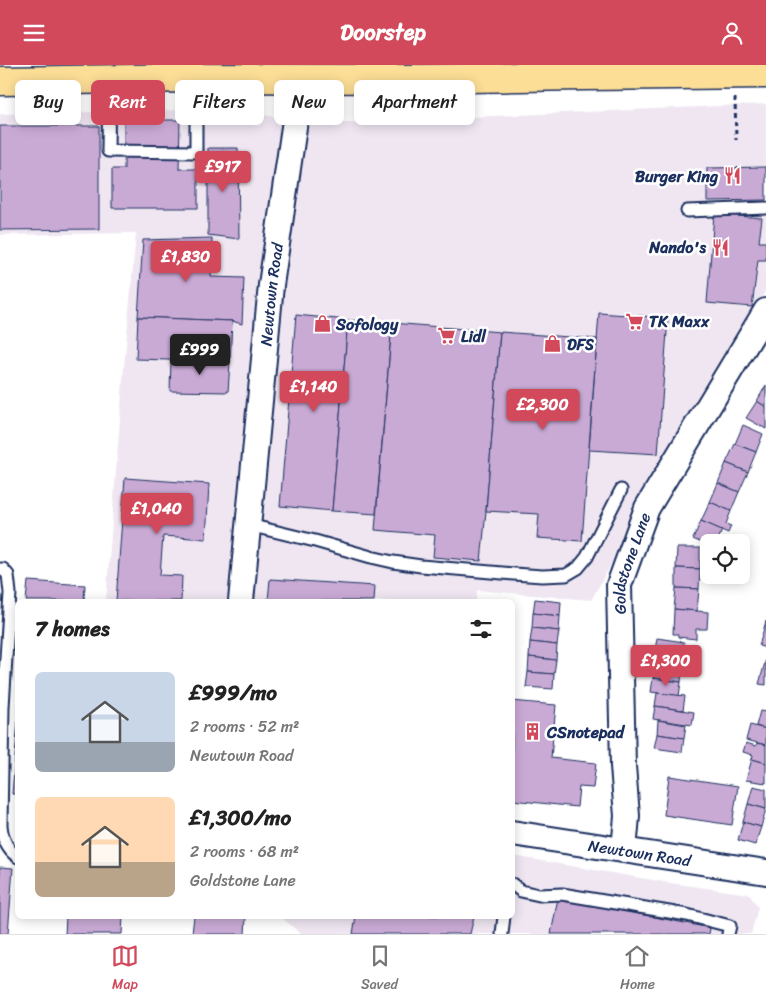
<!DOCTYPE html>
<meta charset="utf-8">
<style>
body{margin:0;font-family:Sriracha,sans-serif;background:#f6f6f6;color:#222;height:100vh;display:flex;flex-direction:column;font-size:19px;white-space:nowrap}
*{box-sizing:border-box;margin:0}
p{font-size:16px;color:#767676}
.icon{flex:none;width:28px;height:28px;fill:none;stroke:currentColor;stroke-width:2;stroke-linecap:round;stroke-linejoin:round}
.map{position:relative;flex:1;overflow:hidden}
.sheet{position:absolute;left:15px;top:534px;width:500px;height:320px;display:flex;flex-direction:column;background:#fff;border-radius:8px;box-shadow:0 2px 12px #0003}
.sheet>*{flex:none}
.banner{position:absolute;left:15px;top:15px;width:500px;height:45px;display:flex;gap:10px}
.buttons{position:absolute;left:700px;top:469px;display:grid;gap:10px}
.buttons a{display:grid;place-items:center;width:50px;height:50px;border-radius:8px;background:#fff;box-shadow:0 2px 12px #0003;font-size:25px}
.price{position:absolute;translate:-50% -42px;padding:0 11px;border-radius:5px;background:#d1495b;color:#fff;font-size:16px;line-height:32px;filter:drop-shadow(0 1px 2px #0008)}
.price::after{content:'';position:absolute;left:50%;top:30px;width:15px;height:11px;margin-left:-8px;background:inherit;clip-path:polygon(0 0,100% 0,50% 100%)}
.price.selected{background:#222;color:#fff}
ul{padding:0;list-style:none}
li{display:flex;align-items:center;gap:15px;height:125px;padding:0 20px}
li span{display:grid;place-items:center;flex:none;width:140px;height:100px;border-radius:8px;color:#555}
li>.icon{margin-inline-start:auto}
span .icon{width:60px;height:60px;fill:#fffc;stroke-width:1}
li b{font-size:21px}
h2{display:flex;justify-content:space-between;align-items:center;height:60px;padding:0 20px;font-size:21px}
.tag{padding:0 18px;border-radius:8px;background:#fff;box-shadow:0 2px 12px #0003;font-size:18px;line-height:45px}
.tag.selected{background:#d1495b;color:#fff}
header{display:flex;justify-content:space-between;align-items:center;height:65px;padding:0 20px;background:#d1495b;color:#fff;font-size:22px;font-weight:700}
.tabs{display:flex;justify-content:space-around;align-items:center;height:70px;border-top:1px solid #e0e0e0;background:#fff;font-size:14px;color:#767676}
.tabs a{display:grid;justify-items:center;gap:2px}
.tabs .selected{color:#d1495b}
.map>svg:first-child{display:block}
</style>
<header><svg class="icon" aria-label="menu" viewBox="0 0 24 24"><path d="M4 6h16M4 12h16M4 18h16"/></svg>Doorstep<svg class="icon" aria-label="person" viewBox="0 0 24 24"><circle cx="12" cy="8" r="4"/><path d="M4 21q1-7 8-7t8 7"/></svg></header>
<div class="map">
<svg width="766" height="869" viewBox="0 0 766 869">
<rect width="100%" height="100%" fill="#fff"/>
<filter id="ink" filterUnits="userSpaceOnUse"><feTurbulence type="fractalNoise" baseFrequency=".02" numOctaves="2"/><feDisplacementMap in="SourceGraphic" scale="10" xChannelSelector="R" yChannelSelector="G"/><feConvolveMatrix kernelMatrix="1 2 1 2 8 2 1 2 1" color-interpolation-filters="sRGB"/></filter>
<g filter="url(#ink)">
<!-- built -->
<g fill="#efe6f2">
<path d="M766 39V225L591 535 477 525 476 536H106L124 302 136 168 0 170V49L231 44 313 59Z"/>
<path d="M513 791 670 818 749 829 758 842 751 869H301L280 851H512Z"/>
</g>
<!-- building -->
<g fill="#c9aad5" stroke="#1b2f5e">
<path d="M124 55H180L179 104H198V143H112V104H124Z"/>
<path d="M0 61H99V164L0 165Z"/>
<path d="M208 83H238L239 174 208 170Z"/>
<path d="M766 102V135L707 136V103Z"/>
<path d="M714 149 762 153 759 177H766V195H758L752 242 707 238Z"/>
<path d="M212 173 211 212 244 213 242 259 232 256 138 252 143 175Z"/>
<path d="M599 248 668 253 658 389 589 385Z"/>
<path d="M296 250 348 255 332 446 280 441Z"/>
<path d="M138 252 232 256 230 297 136 294Z"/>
<path d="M348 255 392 258 376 449 332 446Z"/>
<path d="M392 258 500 267 486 446 481 496 433 492 435 470 375 465Z"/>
<path d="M500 267 597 274 582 476 537 473 539 449 486 446Z"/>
<path d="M171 295 230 297 228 327 170 326Z"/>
<path d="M766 320V342L757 336Z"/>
<path d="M757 336 766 342V364L746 353Z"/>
<path d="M743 360 763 369 756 387 735 379Z"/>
<path d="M735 379 756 387 748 407 726 398Z"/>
<path d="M726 398 748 407 739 427 718 418Z"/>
<path d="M125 413 209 419 206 474 163 471 160 510 182 511 181 536H116Z"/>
<path d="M718 418 739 427 731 446 710 437Z"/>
<path d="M710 437 731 446 726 459 731 461 728 468 701 456Z"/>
<path d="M701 456 722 465 717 478H709V481L693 474Z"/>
<path d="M677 483H700V504L676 503Z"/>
<path d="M676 503 700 504 699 524 676 523Z"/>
<path d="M270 514 375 521 374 536H268Z"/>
<path d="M28 516 85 520 84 536H26Z"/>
<path d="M676 523 699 524 697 546 674 544Z"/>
<path d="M535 534 561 537 560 551 533 548Z"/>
<path d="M674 544 708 547 707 564H696V574L678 572V569H673Z"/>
<path d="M533 548 560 551 559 566 532 563Z"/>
<path d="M766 556V583L759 581Z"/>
<path d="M532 563 559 566 557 580 530 577Z"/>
<path d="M657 573 684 577 682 590 655 586Z"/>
<path d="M530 577 557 580 556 595 529 592Z"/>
<path d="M655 586 682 590 680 603 653 600Z"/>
<path d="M529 592 556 595 554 609 528 607Z"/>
<path d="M766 594V620L759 619Z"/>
<path d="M655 600 682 604 681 617 653 613Z"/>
<path d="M528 607 554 609 553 624 526 622Z"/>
<path d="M653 613 681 617 679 631 651 627Z"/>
<path d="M657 628 685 631 683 645 655 641Z"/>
<path d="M512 636 556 640 551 693 596 698 593 723 579 722 577 742 512 735Z"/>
<path d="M655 641 694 647 692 660 653 654Z"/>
<path d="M760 646 766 647V664L756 661Z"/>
<path d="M658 655 686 660 684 673 657 669Z"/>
<path d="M18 656V729H12Z"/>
<path d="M750 660 766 664V680L746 675Z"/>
<path d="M657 669 684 673 682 687 654 683Z"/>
<path d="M746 678 756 681 757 678 766 680V698L752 694 753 690 743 687Z"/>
<path d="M752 694 766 698V718L746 715Z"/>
<path d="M669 711 738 721 732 760 664 750Z"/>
<path d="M753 721 766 724V744L748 739Z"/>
<path d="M748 739 766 744 761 762 743 757Z"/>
<path d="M743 757 761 762 755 780 738 775Z"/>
<path d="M0 802 13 803 8 869H0Z"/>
<path d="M558 833 710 863 709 869H551Z"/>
<path d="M66 851H123L122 869H65Z"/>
<path d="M194 851H246L245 869H192Z"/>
<path d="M356 851H474L470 869H353Z"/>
</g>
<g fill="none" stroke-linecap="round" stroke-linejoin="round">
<defs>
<g id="service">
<path d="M109 15 108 86 196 87V13"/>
<path d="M687 146 766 143"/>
<path d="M249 460 315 476 371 492 393 497 421 501 514 509 542 511 566 510 578 503 587 492 621 425"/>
<path d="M0 504H3L8 510 10 528 3 642 1 760C2 772 7 785 18 792"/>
<path d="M512 819 521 826 539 830 562 829 687 850 730 861 728 869"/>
<path d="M502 869 504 851"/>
</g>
<g id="minor">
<path id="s1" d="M241 536 271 220 301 14"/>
<path id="s2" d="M512 768 766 807"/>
<path id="s3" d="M624 785 627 751 623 701 619 520 647 443 766 246"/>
</g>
<path id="primary" d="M0 16 196 13 404 14 584 11 766 9"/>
</defs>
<!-- service casing -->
<use href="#service" stroke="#1b2f5e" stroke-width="15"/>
<!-- minor casing -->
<use href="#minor" stroke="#1b2f5e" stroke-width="28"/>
<!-- primary casing -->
<use href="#primary" stroke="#1b2f5e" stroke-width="31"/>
<!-- path -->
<path stroke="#1b2f5e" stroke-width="3" stroke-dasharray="4 4" stroke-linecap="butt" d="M735 33 736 75"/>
<!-- service -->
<use href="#service" stroke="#fff" stroke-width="11"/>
<!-- minor -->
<use href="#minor" stroke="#fff" stroke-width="24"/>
<!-- primary -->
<use href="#primary" stroke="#fcde96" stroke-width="28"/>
</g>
</g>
<!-- icons -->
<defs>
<symbol id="restaurant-bare" viewBox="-9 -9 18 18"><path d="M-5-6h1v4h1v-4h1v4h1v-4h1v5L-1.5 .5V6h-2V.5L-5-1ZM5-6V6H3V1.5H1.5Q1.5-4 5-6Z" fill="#d1495b" stroke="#fff" stroke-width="2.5" paint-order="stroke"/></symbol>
<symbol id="supermarket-bare" viewBox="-9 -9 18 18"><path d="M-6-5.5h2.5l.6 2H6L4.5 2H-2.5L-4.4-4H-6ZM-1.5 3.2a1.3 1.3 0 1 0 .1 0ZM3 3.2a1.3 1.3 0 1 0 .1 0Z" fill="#d1495b" stroke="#fff" stroke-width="2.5" paint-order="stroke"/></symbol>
<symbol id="shop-bare" viewBox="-9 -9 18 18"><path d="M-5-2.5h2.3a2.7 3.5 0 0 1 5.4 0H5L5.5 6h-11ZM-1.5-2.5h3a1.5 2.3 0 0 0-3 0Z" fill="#d1495b" stroke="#fff" stroke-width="2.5" paint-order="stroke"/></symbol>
<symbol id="building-bare" viewBox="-9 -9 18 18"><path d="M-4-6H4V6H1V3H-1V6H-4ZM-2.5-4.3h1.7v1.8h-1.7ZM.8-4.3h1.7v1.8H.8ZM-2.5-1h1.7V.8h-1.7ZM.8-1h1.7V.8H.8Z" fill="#d1495b" stroke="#fff" stroke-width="2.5" paint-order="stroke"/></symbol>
</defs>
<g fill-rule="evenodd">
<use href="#restaurant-bare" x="720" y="98" width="25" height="25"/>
<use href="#restaurant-bare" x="708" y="170" width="25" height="25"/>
<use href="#supermarket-bare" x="622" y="244" width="25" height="25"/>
<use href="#shop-bare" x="310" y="246" width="25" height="25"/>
<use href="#supermarket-bare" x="434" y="258" width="25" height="25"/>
<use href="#shop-bare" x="540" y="266" width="25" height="25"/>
<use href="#building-bare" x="520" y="654" width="25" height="25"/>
</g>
<g text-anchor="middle" stroke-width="5" stroke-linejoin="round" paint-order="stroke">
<!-- poi labels -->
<g font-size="16" font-weight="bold" fill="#1b2f5e" stroke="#fff" text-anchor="start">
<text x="718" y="117" text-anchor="end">Burger King</text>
<text x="706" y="188" text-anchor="end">Nando's</text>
<text x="649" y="262">TK Maxx</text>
<text x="336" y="265">Sofology</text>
<text x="461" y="277">Lidl</text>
<text x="567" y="285">DFS</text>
<text x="547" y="673">CSnotepad</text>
</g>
<!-- street labels -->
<g font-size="16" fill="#1b2f5e" stroke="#fff">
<text dy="6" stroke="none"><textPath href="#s1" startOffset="308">Newtown Road</textPath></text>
<text dy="6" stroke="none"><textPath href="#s3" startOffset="289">Goldstone Lane</textPath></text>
<text dy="6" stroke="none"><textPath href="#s2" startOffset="129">Newtown Road</textPath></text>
</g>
</g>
</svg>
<div class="buttons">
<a><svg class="icon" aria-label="locate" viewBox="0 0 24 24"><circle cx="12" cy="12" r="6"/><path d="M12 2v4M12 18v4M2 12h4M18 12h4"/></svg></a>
</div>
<b class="price" style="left:223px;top:128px">£917</b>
<b class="price" style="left:186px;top:218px">£1,830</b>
<b class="price selected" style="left:200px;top:311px">£999</b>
<b class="price" style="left:314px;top:348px">£1,140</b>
<b class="price" style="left:543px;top:366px">£2,300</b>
<b class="price" style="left:157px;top:470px">£1,040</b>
<b class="price" style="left:666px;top:622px">£1,300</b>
<div class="banner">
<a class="tag">Buy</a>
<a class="tag selected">Rent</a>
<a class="tag">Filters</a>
<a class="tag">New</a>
<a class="tag">Apartment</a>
</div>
<section class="sheet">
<h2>7 homes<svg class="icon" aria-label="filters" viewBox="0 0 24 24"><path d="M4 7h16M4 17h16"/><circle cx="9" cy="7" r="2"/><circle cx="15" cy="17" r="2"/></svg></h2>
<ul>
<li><span style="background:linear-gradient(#c9d6e8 70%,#9aa5b1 0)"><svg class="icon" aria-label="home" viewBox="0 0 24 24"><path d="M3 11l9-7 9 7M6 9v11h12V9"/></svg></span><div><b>£999/mo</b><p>2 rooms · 52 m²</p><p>Newtown Road</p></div></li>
<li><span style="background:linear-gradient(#ffd9b3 65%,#b9a48a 0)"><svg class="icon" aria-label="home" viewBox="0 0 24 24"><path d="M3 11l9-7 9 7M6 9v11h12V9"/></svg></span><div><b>£1,300/mo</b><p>2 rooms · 68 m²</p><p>Goldstone Lane</p></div></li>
</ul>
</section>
</div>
<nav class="tabs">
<a class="selected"><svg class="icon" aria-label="map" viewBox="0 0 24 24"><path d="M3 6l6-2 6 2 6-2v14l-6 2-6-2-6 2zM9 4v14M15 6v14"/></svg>Map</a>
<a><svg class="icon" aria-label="saved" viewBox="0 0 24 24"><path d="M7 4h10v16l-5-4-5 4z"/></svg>Saved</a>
<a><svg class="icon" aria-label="home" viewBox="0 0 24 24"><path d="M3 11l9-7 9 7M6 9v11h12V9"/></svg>Home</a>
</nav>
